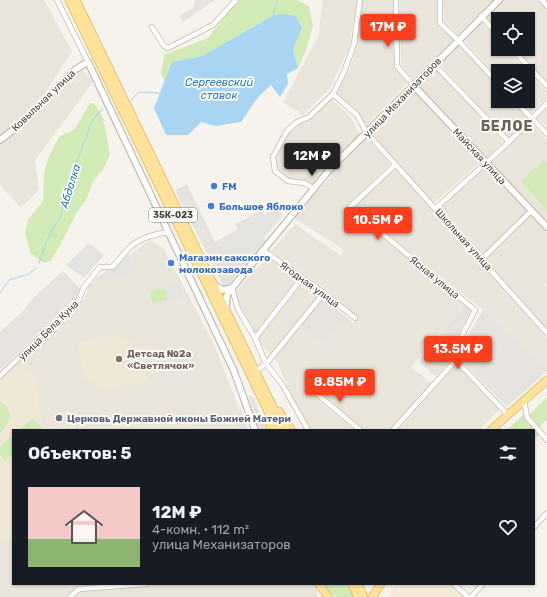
<!DOCTYPE html>
<html lang="ru">
<meta charset="utf-8">
<style>
body{margin:0;font-family:Rubik,sans-serif;background:#20242c;color:#f1f3f6;height:100vh;display:flex;flex-direction:column;font-size:15px;white-space:nowrap}
*{box-sizing:border-box;margin:0}
p{font-size:13px;color:#9ea1a6}
.icon{flex:none;width:22px;height:22px;fill:none;stroke:currentColor;stroke-width:2;stroke-linecap:round;stroke-linejoin:round}
.map{position:relative;flex:1;overflow:hidden}
.panel{position:absolute;left:12px;top:429px;width:523px;height:156px;display:flex;flex-direction:column;background:#171b24;border-radius:0px;box-shadow:0 1px 3px #0004}
.panel>*{flex:none}
.tools{position:absolute;left:491px;top:12px;display:grid;gap:8px}
.tools a{display:grid;place-items:center;width:44px;height:44px;border-radius:0px;background:#171b24;box-shadow:0 1px 3px #0004;font-size:20px}
.price{position:absolute;translate:-50% -34px;padding:0 9px;border-radius:4px;background:#fc3f1d;color:#fff;font-size:13px;line-height:26px;filter:drop-shadow(0 1px 2px #0008)}
.price::after{content:'';position:absolute;left:50%;top:24px;width:12px;height:9px;margin-left:-6px;background:inherit;clip-path:polygon(0 0,100% 0,50% 100%)}
.price.current{background:#222;color:#fff}
ul{padding:0;list-style:none}
li{display:flex;align-items:center;gap:12px;height:100px;padding:0 16px}
li span{display:grid;place-items:center;flex:none;width:112px;height:80px;border-radius:0px;color:#555}
li>.icon{margin-inline-start:auto}
span .icon{width:48px;height:48px;fill:#fffc;stroke-width:1}
li b{font-size:17px}
h2{display:flex;justify-content:space-between;align-items:center;height:48px;padding:0 16px;font-size:17px}
.map>svg:first-child{display:block}
</style>
<div class="map">
<svg width="547" height="597" viewBox="0 0 547 597">
<rect width="100%" height="100%" fill="#f6f3ec"/>
<!-- residential -->
<g fill="#eae5da">
<path d="M0 0H44L72 51 44 95 24 119 0 138Z"/>
<path d="M323 0H357L349 48 330 88 303 115 283 102 318 37Z"/>
<path d="M362 0H394L396 69 407 83 365 127 334 91 348 71 356 49Z"/>
<path d="M400 0H438L439 24 453 40 413 79 401 64Z"/>
<path d="M443 0H493L458 34 444 22Z"/>
<path d="M501 0H538L547 10V81L515 49H528V19H498V32L483 17Z"/>
<path d="M481 22 498 41V49H506L527 71H498V77L464 40Z"/>
<path d="M458 42 498 84V101H514L530 118 509 139 440 64Z"/>
<path d="M435 66 503 142 486 159 415 85Z"/>
<path d="M80 69 82 70 94 81 35 160 39 190 21 208 0 185V145L24 127Z"/>
<path d="M528 72 547 92V98L531 112 521 101H528Z"/>
<path d="M413 87 480 162 433 204 368 134Z"/>
<path d="M330 98 350 116 360 135 312 186 303 180H287L277 170 274 157 286 136 297 123 308 121Z"/>
<path d="M547 108V128L537 118Z"/>
<path d="M531 124 547 140V221L492 163Z"/>
<path d="M366 137 390 164 347 206 379 235 466 304 411 367 433 384 391 430H364L312 385 306 390 355 430H308L274 356 300 323 327 339 346 317 354 323 358 318 327 290 271 251 295 224 341 256 344 250 294 218Z"/>
<path d="M485 165 530 210 480 258 437 208Z"/>
<path d="M393 166 547 338V368L483 310 352 206Z"/>
<path d="M532 212 547 229V282L545 285 547 287V331L483 260Z"/>
<path d="M150 240 164 249 214 344 247 430H13V584H316L318 597H0V378L85 298 89 285Z"/>
<path d="M267 258 299 277 255 333 234 293Z"/>
<path d="M303 281 322 293 270 355 257 338Z"/>
<path d="M457 363 499 407V410L479 430H398Z"/>
</g>
<!-- commercial -->
<path fill="#f7ead8" d="M396 584H451L466 597H389L391 591Z"/>
<!-- industrial -->
<g fill="#e6e2dd">
<path d="M63 271 82 291 0 370V332L23 311 34 297Z"/>
<path d="M323 298 346 317 327 339 316 338 300 323Z"/>
<path d="M466 304 471 311 448 354 451 359 436 377 418 361Z"/>
<path d="M483 310 547 368V371L507 407 457 355Z"/>
</g>
<!-- education -->
<g fill="#efe8d6">
<path d="M123 335 136 347 155 344 161 370 147 373 149 381 105 389 83 376 77 342Z"/>
<path d="M18 364 36 376 42 427 67 425 68 430H13V539L0 540V382Z"/>
<path d="M162 413 164 423 167 425 188 422 190 430H112L111 423Z"/>
</g>
<!-- green -->
<g fill="#d2eab5">
<path d="M238 0H297L309 6 313 25 306 50 298 68 293 49 302 28 296 16 274 15 202 56 172 62 165 81 161 74 164 55 208 38Z"/>
<path d="M90 103 95 104 103 118 110 154 103 170 93 181 87 198 76 214 59 247 50 261 44 263 30 253 25 232 28 220 43 201 44 173 49 156 59 137 75 129Z"/>
<path d="M544 160 547 163V210L521 182Z"/>
<path d="M165 288 167 300 152 303 150 291Z"/>
<path d="M547 397V419L539 428 527 417Z"/>
<path d="M0 402C16 410 10 424 0 433Z"/>
<path d="M524 414 527 422 539 435 534 440V430L508 429Z"/>
<path d="M33 418 42 428 40 430H19Z"/>
<path d="M13 435V454L5 461 0 455V447Z"/>
<path d="M323 584H349L356 597H334Z"/>
</g>
<!-- parking -->
<g fill="#e5e3e0">
<path d="M195 0H215L183 22 179 16 194 7Z"/>
<path d="M187 184 215 242 238 229 235 224 261 211 263 215 276 208 283 215 264 238 267 241 225 289 175 190Z"/>
<path d="M89 243 104 255 84 278 66 265Z"/>
<path d="M129 254 133 273 93 281Z"/>
<path d="M180 284 183 297 168 299 166 287Z"/>
<path d="M248 395 254 398 267 430H258Z"/>
<path d="M240 407 248 430H237L235 423Z"/>
</g>
<!-- water -->
<path fill="#a9d4f2" d="M283 14 296 16 302 28 293 49 298 68 287 74 288 84 280 97 271 85 259 96 241 122 216 126 201 122 188 135H166L154 108 172 62 202 56 274 15Z"/>
<g fill="none" stroke-linecap="round" stroke-linejoin="round">
<!-- stream -->
<g stroke="#a9d4f2" stroke-width="1">
<path d="M272 16 278 0"/>
<path d="M131 100 139 92 159 93"/>
<path d="M39 263 47 240 61 215 75 166 93 119 102 110"/>
<path d="M0 293 9 280 29 274 36 268"/>
</g>
<defs>
<g id="minor">
<path d="M57 0 88 62"/>
<path d="M396 0 397 66 413 85"/>
<path d="M440 0V23L458 40 498 83"/>
<path d="M542 0 547 6"/>
<path d="M481 16 498 35"/>
<path d="M152 27 164 46 168 48 213 25 236 0"/>
<path d="M512 49 547 86"/>
<path d="M434 64 509 142"/>
<path d="M333 94 357 115 367 133 547 333"/>
<path d="M515 101 547 134"/>
<path d="M313 188 304 183 288 181 275 171 273 157 287 131 297 122 309 117 333 94 344 72 354 44 360 0"/>
<path d="M436 208 509 142 547 103"/>
<path d="M263 250 324 293 355 318"/>
<path d="M482 259 531 211"/>
<path d="M232 288 238 309 255 338 266 364 282 384 308 430"/>
<path d="M255 338 302 278"/>
<path d="M456 360 508 415"/>
<path d="M255 371 266 364 324 293"/>
<path d="M0 376 78 301 84 287 100 267H112C119 261 123 254 129 248 138 239 156 234 168 232"/>
<path d="M310 388 360 430"/>
<path d="M524 400 527 417 547 440"/>
<path d="M393 430 456 360 452 355 475 310 350 207 395 165"/>
<path d="M534 527 547 513"/>
<path d="M454 584 468 597"/>
<path d="M70 597 79 589 145 584"/>
<path d="M471 597 483 584"/>
</g>
<g id="tertiary">
<path d="M413 85 547 227"/>
<path d="M0 140 22 123 76 69 88 62 234 371 255 430"/>
<path d="M214 285 223 290 232 288"/>
<path d="M226 307 227 295 232 288 330 169 499 0"/>
</g>
<g id="primary">
<path d="M69 0 277 430"/>
<path d="M76 0 284 430"/>
<path d="M279 411 291 430"/>
<path d="M268 418 272 430"/>
<path d="M491 430 547 380"/>
<path d="M319 584 328 597"/>
<path d="M352 584 358 597"/>
<path d="M358 584 364 597"/>
<path d="M372 597 381 584"/>
</g>
</defs>
<!-- minor casing -->
<use href="#minor" stroke="#c2bbae" stroke-width="6"/>
<!-- tertiary casing -->
<use href="#tertiary" stroke="#c2bbae" stroke-width="8"/>
<!-- primary casing -->
<use href="#primary" stroke="#e6c16a" stroke-width="9"/>
<!-- minor -->
<use href="#minor" stroke="#fff" stroke-width="4.5"/>
<!-- tertiary -->
<use href="#tertiary" stroke="#fff" stroke-width="5.5"/>
<!-- primary -->
<use href="#primary" stroke="#ffe39c" stroke-width="7"/>
</g>
<!-- markers -->
<g fill="#3f7fe0" stroke="#fff" stroke-width="1.5">
<circle cx="214" cy="186" r="4"/>
<circle cx="211" cy="206" r="4"/>
<circle cx="171" cy="263" r="4"/>
</g>
<circle fill="#8d6e63" stroke="#fff" stroke-width="1.5" cx="119" cy="359" r="4"/>
<circle fill="#6b7280" stroke="#fff" stroke-width="1.5" cx="59" cy="418" r="4"/>
<g text-anchor="middle" stroke-width="3.5" stroke-linejoin="round" paint-order="stroke">
<!-- shield labels -->
<rect fill="#fff" stroke="#817c74" stroke-width="1" x="149" y="208" width="48" height="14" rx="3"/>
<g font-size="9" font-weight="bold" fill="#4b4439">
<text x="173" y="218">35К-023</text>
</g>
<!-- street labels -->
<g font-size="10" fill="#4b4439" stroke="#fff">
<text transform="translate(402 97) rotate(-46)" y="4">улица Механизаторов</text>
<text transform="translate(43 100) rotate(-44)" y="4">Ковыльная улица</text>
<text transform="translate(480 156) rotate(47)" y="4">Майская улица</text>
<text transform="translate(464 239) rotate(48)" y="4">Школьная улица</text>
<text transform="translate(435 277) rotate(39)" y="4">Ясная улица</text>
<text transform="translate(310 284) rotate(36)" y="4">Ягодная улица</text>
<text transform="translate(48 330) rotate(-45)" y="4">улица Бела Куна</text>
</g>
<!-- shop labels -->
<g font-size="10" font-weight="bold" fill="#366cbe" stroke="#fff" text-anchor="start">
<text x="222" y="190">FM</text>
<text x="219" y="210">Большое Яблоко</text>
<text x="179" y="261">Магазин сакского<tspan x="179" dy="12">молокозавода</tspan></text>
</g>
<!-- education labels -->
<g font-size="10" font-weight="bold" fill="#785e54" stroke="#fff" text-anchor="start">
<text x="127" y="357">Детсад №2а<tspan x="127" dy="12">«Светлячок»</tspan></text>
</g>
<!-- worship labels -->
<g font-size="10" font-weight="bold" fill="#5b616d" stroke="#fff" text-anchor="start">
<text x="67" y="422">Церковь Державной иконы Божией Матери</text>
</g>
<!-- water labels -->
<g font-size="11" font-style="italic" fill="#2e7ab2" stroke="#fff">
<text x="219" y="86">Сергеевский<tspan x="219" dy="13">ставок</tspan></text>
<text transform="translate(70 186) rotate(-73)" y="4">Абдалка</text>
</g>
<!-- district labels -->
<g font-size="14" font-weight="bold" letter-spacing="1" fill="#6e6250" stroke="#fff">
<text x="507" y="131">БЕЛОЕ</text>
</g>
</g>
</svg>
<div class="tools">
<a><svg class="icon" aria-label="locate" viewBox="0 0 24 24"><circle cx="12" cy="12" r="6"/><path d="M12 2v4M12 18v4M2 12h4M18 12h4"/></svg></a>
<a><svg class="icon" aria-label="layers" viewBox="0 0 24 24"><path d="M12 4l9 5-9 5-9-5zM3 14l9 5 9-5"/></svg></a>
</div>
<b class="price" style="left:388px;top:48px">17M ₽</b>
<b class="price current" style="left:312px;top:177px">12M ₽</b>
<b class="price" style="left:378px;top:241px">10.5M ₽</b>
<b class="price" style="left:458px;top:370px">13.5M ₽</b>
<b class="price" style="left:340px;top:403px">8.85M ₽</b>
<section class="panel">
<h2>Объектов: 5<svg class="icon" aria-label="filters" viewBox="0 0 24 24"><path d="M4 7h16M4 17h16"/><circle cx="9" cy="7" r="2"/><circle cx="15" cy="17" r="2"/></svg></h2>
<ul>
<li><span style="background:linear-gradient(#f6c9c9 65%,#8fb573 0)"><svg class="icon" aria-label="home" viewBox="0 0 24 24"><path d="M3 11l9-7 9 7M6 9v11h12V9"/></svg></span><div><b>12M ₽</b><p>4-комн. · 112 m²</p><p>улица Механизаторов</p></div><svg class="icon" aria-label="heart" viewBox="0 0 24 24"><path d="M12 20l-8-8c-3-5 5-10 8-4 3-6 11-1 8 4z"/></svg></li>
</ul>
</section>
</div>
